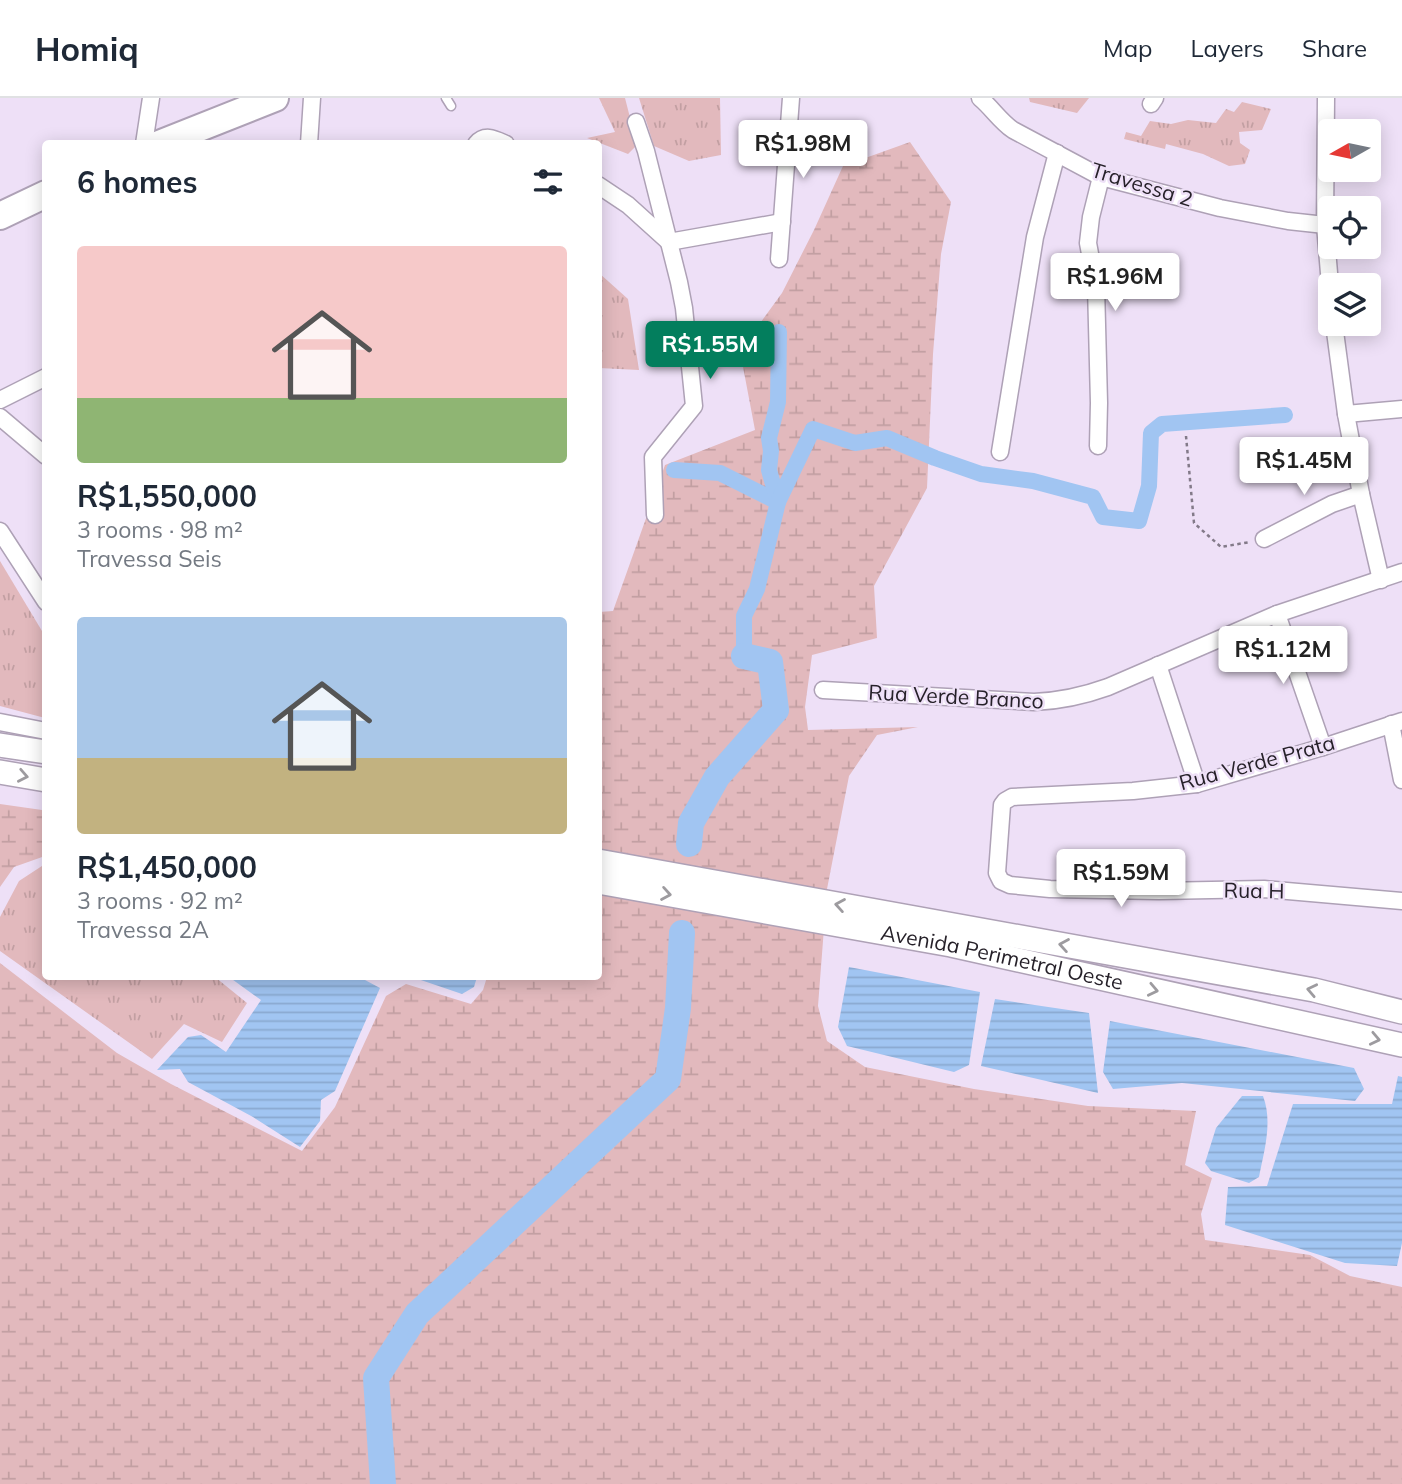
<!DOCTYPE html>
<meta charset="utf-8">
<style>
body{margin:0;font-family:Mulish,sans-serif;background:#f6f6f7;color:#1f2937;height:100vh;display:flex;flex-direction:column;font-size:26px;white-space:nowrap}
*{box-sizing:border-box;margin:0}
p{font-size:23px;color:#747a83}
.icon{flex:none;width:38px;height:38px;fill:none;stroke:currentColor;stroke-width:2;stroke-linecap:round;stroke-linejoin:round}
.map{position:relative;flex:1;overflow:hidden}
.panel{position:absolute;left:42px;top:42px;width:560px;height:840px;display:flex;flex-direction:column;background:#fff;border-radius:7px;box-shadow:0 4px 18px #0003}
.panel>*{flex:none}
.needle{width:46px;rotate:261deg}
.buttons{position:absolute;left:1318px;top:21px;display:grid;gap:14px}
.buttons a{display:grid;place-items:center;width:63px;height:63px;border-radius:7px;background:#fff;box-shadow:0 4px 18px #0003;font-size:35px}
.price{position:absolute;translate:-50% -60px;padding:0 16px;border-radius:7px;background:#fff;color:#222;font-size:23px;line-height:46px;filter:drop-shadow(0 2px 4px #0008)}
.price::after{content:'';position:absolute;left:50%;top:42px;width:21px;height:16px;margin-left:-10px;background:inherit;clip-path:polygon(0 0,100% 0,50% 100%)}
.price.current{background:#037e5d;color:#fff}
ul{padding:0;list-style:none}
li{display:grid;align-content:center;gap:14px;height:371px;padding:0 35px}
li span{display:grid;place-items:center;height:217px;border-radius:7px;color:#555}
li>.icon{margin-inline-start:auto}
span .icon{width:126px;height:126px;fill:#fffc;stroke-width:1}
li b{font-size:30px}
h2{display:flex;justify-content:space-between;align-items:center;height:84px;padding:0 35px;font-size:30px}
header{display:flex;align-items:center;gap:42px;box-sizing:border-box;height:98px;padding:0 35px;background:#fff;border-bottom:2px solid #e0e1e3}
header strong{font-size:33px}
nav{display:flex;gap:38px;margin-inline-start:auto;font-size:24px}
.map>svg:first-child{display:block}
</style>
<header>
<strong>Homiq</strong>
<nav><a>Map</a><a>Layers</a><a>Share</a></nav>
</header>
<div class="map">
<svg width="1402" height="1386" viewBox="0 0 1402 1386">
<defs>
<pattern id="grass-tufts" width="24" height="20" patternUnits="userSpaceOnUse" patternTransform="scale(1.75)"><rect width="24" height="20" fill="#e2b9bd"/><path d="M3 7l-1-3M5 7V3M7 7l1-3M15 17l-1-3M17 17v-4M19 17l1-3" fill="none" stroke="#c29fa2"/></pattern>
<pattern id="wetland-marsh" width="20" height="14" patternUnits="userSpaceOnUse" patternTransform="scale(1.75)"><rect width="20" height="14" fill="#e2b9bd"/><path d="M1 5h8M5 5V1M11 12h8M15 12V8" fill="none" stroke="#c29fa2"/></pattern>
<pattern id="water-rules" width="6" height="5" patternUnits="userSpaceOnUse" patternTransform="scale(1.75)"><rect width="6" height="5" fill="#a1c5f2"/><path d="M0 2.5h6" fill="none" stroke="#8aa9d0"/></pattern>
</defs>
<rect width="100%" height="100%" fill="#eee0f7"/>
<!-- grass -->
<g fill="url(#grass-tufts)">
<path d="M599 0H625L637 47 628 56 587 40 615 34Z"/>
<path d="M639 0H720L721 57 689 63 654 48Z"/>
<path d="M1029 0H1089L1077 15 1030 4Z"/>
<path d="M1242 4 1271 11 1262 32 1239 34 1240 45 1250 52 1245 66 1229 68 1203 56 1166 46 1165 51 1124 41 1126 34 1141 38 1150 23 1171 26 1188 22 1216 25 1226 11 1234 14Z"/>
<path d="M599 175 628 201 639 272 599 270Z"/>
<path d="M0 463 45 538V620L0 608Z"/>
<path d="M45 766 46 878 215 879 247 905 222 944 184 926 152 961 0 853V819L19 783Z"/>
</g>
<!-- wetland -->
<g fill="url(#wetland-marsh)">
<path d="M910 44 951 104 941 156 933 256 927 390 874 488 877 540 812 557 805 609 808 632 918 629 877 637 849 678 827 791 818 908 827 943 865 969 974 991 1088 1008 1196 1013 1185 1067 1212 1080 1201 1116 1205 1142 1310 1157 1350 1178 1402 1189V1386H0V865L117 955 171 986 302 1053 335 1009 386 898 406 886 471 906 483 892 487 879 598 878 599 514 613 513 665 367 755 332 740 253 782 195 814 132 843 68Z"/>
<path d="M0 706 42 712 46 717 45 758 14 769 0 789Z"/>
</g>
<!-- water -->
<g fill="url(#water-rules)">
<path d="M849 869 980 894 969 967 954 974 847 948 838 929Z"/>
<path d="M229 879H367L365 882 380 890 335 993 321 1002 320 1023 300 1049 253 1019 188 984 180 971 157 972 188 939 201 937 226 954 261 902Z"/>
<path d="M412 879H477L474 889 462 896Z"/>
<path d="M995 901 1089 915 1098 995 981 968Z"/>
<path d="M1110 923 1354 970 1364 991 1355 1003 1182 985 1113 991 1103 974Z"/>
<path d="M1398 978 1402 979V1145L1397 1168 1345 1165 1225 1127 1228 1089 1267 1088 1293 1006H1392Z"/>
<path d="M1242 998H1263C1273 1024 1264 1053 1259 1079L1249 1085 1211 1073 1205 1065 1216 1030Z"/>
</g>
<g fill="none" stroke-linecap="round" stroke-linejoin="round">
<!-- canal -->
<g stroke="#a1c5f2" stroke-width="16">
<path d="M674 372 720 375 778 404"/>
<path d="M778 404 769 372 771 353 769 340 778 304 779 234"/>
<path d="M744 558V518L757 491 778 404 813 331 855 345 887 340 935 360 981 376 1033 383 1093 399 1103 419 1139 423 1149 388 1151 335 1162 326 1285 317"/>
</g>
<!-- river -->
<g stroke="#a1c5f2" stroke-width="26">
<path d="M689 746 691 725 717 679 776 612 770 564 744 558"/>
<path d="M383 1386 376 1280 417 1216 668 981 678 910 682 835"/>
</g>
<defs>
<path id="lane" d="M446 0 451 8"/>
<g id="street">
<path d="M980 0C992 10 1000 23 1013 32L1101 79 1220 110 1288 123 1325 127"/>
<path d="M1326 0 1325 127 1330 187"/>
<path d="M1151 6 1155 0"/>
<path d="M636 24 646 53 679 184 684 210 694 308 653 359 655 417"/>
<path d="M144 46 151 0"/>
<path d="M309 46 312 0"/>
<path d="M476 46C485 35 495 41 506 46"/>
<path d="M598 87 628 107 669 144"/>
<path d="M669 144 782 124"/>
<path d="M779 161 791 0"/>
<path d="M1334 226 1346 316 1361 396 1381 482"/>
<path d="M0 302 46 279"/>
<path d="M1346 316 1402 311"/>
<path d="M0 319 46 358"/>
<path d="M1098 348 1099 305 1096 188 1088 145 1091 119 1101 79"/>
<path d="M1000 354 1035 139 1057 55"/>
<path d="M0 433 46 504"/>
<path d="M1264 441 1332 406 1361 396"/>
<path d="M1277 516 1323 649"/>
<path d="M1158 567 1197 686"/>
<path d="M823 592 1034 604C1060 603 1083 598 1108 589L1277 516 1402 474"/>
<path d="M1402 623 1323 649 1197 686 1133 693 1012 699 1005 703 1002 707 997 775 1001 783 1010 787 1050 791 1159 793 1264 791 1402 803"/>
<path d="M0 624 46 633"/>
<path d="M1391 626 1402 682"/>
</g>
<g id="secondary">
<path d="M0 647 46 654"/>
<path d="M0 674 46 682"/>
<path d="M598 763 1314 892 1402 914"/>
<path id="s1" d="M598 784 951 847 1402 947"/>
</g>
<g id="primary">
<path d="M159 46 275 0"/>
<path d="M0 118 46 96"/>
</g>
</defs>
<!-- lane casing -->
<use href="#lane" stroke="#aea1b6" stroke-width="11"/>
<!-- street casing -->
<use href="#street" stroke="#aea1b6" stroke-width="19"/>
<!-- secondary casing -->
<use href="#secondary" stroke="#aea1b6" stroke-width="26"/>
<!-- primary casing -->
<use href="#primary" stroke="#aea1b6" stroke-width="30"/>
<!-- path -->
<path stroke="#837a89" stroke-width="2.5" stroke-dasharray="3.5 3.5" stroke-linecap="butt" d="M1186 338 1194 425 1221 449 1250 444"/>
<!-- lane -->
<use href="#lane" stroke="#fff" stroke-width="8"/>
<!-- street -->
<use href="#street" stroke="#fff" stroke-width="16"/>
<!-- secondary -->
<use href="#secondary" stroke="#fff" stroke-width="23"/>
<!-- primary -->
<use href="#primary" stroke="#fff" stroke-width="26"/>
</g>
<!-- one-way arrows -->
<defs><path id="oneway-chevron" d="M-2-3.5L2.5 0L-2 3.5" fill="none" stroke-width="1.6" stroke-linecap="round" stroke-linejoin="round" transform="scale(1.75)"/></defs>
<g stroke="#9d9b9f">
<use href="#oneway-chevron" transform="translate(23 678) rotate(11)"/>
<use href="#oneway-chevron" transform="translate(666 796) rotate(10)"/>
<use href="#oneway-chevron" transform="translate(840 807) rotate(-170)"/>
<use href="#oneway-chevron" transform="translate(1064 847) rotate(-170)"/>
<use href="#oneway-chevron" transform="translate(1153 892) rotate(12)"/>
<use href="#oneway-chevron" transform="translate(1312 892) rotate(-168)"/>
<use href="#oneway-chevron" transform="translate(1375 941) rotate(12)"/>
</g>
<g text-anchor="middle" stroke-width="5" stroke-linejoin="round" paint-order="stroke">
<!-- street labels -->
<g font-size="21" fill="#262129" stroke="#eee0f7">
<text transform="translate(1142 87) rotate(17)" y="7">Travessa 2</text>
<text transform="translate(956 599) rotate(3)" y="7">Rua Verde Branco</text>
<text transform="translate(1257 665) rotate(-15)" y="7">Rua Verde Prata</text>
<text transform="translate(1254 793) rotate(1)" y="7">Rua H</text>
<text dy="7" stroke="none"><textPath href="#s1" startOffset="411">Avenida Perimetral Oeste</textPath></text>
</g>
</g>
</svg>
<div class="buttons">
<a><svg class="needle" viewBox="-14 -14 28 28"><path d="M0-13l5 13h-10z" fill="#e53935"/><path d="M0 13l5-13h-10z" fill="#747a83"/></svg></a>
<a><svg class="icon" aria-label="locate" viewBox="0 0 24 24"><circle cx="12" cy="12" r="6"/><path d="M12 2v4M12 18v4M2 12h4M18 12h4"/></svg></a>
<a><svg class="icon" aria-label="layers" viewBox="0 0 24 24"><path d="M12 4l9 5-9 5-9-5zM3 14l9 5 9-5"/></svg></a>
</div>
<b class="price" style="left:803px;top:82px">R$1.98M</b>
<b class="price" style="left:1115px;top:215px">R$1.96M</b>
<b class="price current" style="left:710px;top:283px">R$1.55M</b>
<b class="price" style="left:1304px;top:399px">R$1.45M</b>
<b class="price" style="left:1283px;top:588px">R$1.12M</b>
<b class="price" style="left:1121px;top:811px">R$1.59M</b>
<section class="panel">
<h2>6 homes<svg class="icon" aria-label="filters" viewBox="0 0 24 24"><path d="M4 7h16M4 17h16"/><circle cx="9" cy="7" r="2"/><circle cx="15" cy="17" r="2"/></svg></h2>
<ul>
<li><span style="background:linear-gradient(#f6c9c9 70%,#8fb573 0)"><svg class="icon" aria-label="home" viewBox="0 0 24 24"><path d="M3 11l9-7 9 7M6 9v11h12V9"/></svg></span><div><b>R$1,550,000</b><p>3 rooms · 98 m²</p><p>Travessa Seis</p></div></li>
<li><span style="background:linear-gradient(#a9c7e8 65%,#c2b280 0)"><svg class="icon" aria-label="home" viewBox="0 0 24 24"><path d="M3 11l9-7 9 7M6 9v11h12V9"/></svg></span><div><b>R$1,450,000</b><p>3 rooms · 92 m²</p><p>Travessa 2A</p></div></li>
</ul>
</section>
</div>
